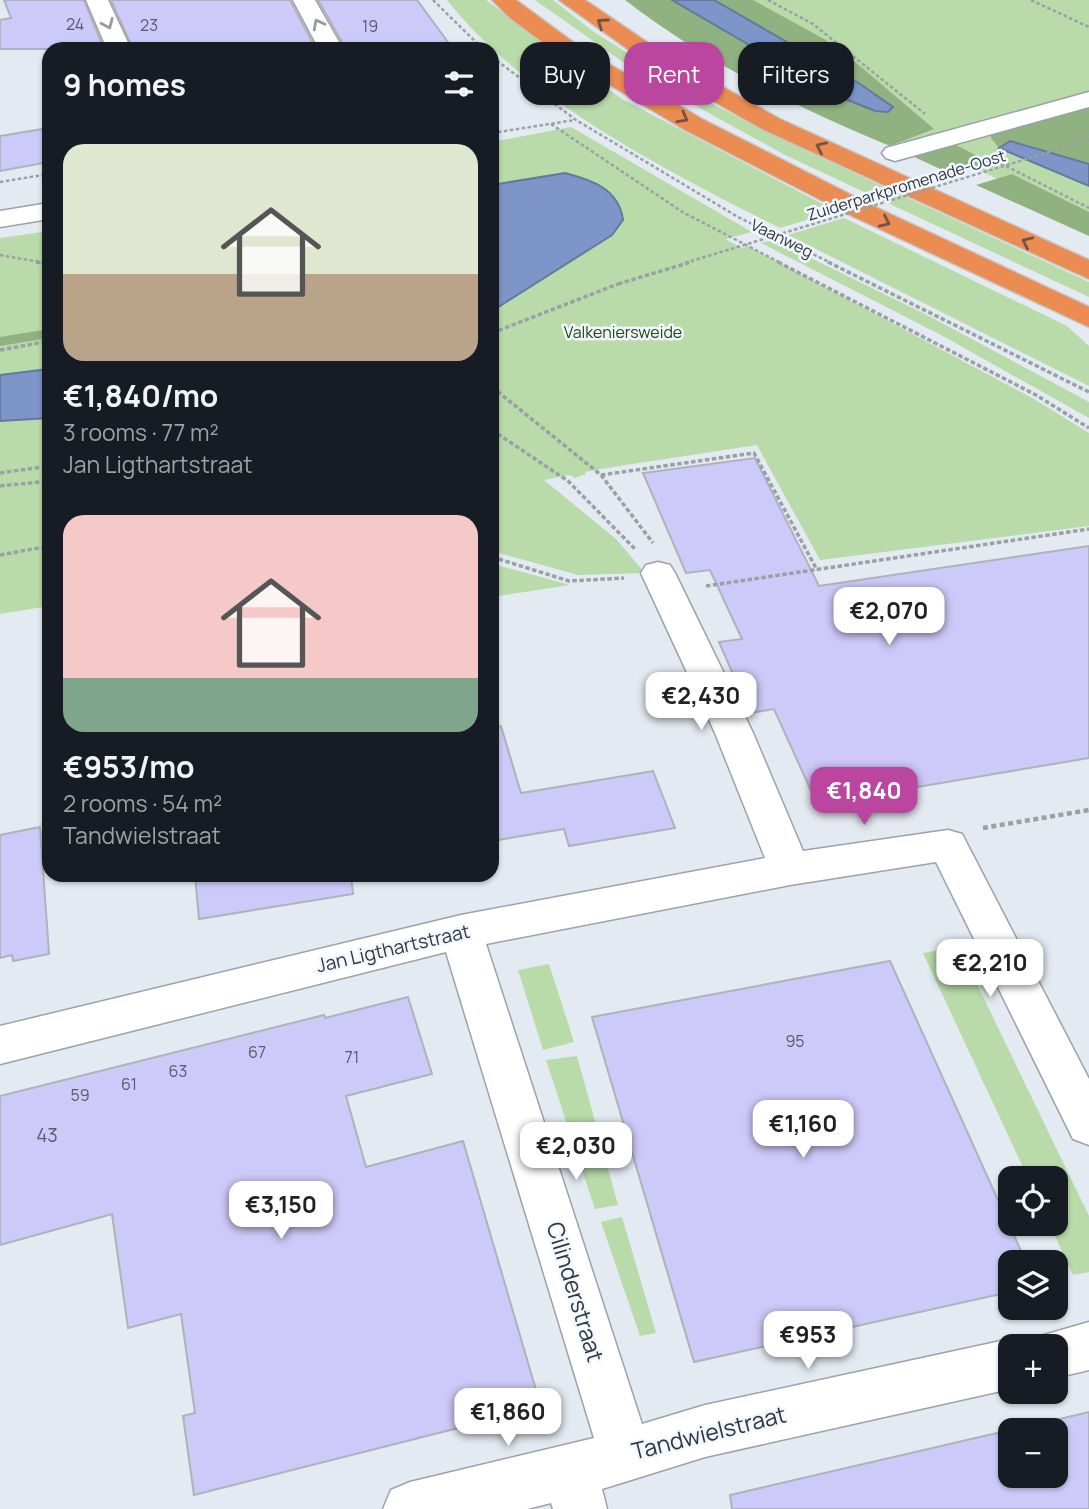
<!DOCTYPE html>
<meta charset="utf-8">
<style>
body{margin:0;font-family:Manrope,sans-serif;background:#20242c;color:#f1f3f6;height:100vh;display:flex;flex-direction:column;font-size:26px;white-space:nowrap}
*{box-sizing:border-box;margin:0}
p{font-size:23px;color:#9ea1a6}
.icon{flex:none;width:38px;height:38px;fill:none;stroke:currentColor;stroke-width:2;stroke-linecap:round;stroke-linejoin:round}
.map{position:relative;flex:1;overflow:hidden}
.sheet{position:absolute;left:42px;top:42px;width:457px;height:840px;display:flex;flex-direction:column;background:#171b24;border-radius:21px;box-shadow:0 2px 5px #0004}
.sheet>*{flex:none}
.hud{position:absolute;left:520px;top:42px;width:464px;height:63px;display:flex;gap:14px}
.controls{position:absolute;left:998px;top:1166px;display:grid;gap:14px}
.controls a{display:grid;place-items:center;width:70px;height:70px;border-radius:14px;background:#171b24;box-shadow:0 2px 5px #0004;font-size:35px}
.price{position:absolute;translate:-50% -60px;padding:0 16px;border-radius:14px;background:#fff;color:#222;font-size:23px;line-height:46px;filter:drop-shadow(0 2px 4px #0008)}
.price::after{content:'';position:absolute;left:50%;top:42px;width:21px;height:16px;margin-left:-10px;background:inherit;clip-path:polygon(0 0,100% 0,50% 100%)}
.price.selected{background:#bb469f;color:#fff}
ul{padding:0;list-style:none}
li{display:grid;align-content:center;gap:14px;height:371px;padding:0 21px}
li span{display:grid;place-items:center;height:217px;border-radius:21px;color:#555}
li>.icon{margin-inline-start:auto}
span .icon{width:126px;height:126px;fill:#fffc;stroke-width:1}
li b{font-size:30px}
h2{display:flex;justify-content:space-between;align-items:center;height:84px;padding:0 21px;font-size:30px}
.tag{padding:0 24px;border-radius:21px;background:#171b24;box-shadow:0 2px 5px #0004;font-size:24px;line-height:63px}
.tag.selected{background:#bb469f;color:#fff}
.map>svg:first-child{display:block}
</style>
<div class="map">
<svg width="1089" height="1509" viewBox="0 0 1089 1509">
<rect width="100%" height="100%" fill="#e3eaf1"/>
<!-- green -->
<g fill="#b8dba9">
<path d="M447 0H486L622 99 836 211 780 228C667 171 526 100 447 0Z"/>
<path d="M535 0H553L594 32 695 95 802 149 1089 282V297L785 155 647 79Z"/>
<path d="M665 0H1089V221L944 154 916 149 713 54Z"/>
<path d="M571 127 752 232 725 239 742 248 748 246 1034 399 1089 433V526L820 560 757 445 606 468 585 472 586 474 575 478 570 475 544 480 616 539 645 573 578 575 492 551V142Z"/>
<path d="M844 218 1067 326 1089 346V386L788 235Z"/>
<path d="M49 231V606L0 614V238Z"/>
<path d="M774 240 927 315 1089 402V418L941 335 761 243Z"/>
<path d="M492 563 493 564 570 585 492 597Z"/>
<path d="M959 947 1089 1216V1272L1073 1275 1049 1223H1055V1178H1028L923 953Z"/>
<path d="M549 964 574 1042 543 1050 518 970Z"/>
<path d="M577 1056 618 1205 595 1209 546 1060Z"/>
<path d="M622 1217 656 1333 640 1336 601 1222Z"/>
</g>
<!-- forest -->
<g fill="#8fb280">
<path d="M625 0H672L833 94 851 102 892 108 860 84 714 0H753L824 39 847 55 934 129 890 146C797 108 704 61 625 0Z"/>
<path d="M1089 104V164L1011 141 999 148 991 138V132Z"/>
<path d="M956 145 991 163 953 175 910 155Z"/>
<path d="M1012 174 1089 212V236L976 185Z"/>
<path d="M49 329V338L0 346V337Z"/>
</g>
<!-- water -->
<g fill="#7d95c8" stroke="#67789d" stroke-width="2">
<path d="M672 0H714L860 84 893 107 888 112 875 111 833 94Z"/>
<path d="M1010 141 1089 164V186L999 148Z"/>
<path d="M565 173C592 180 619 189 623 220L612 235 492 311V185Z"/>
<path d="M49 369V418L0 421V375Z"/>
</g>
<!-- building -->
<g fill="#cdc9f8" stroke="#b1b1ba" stroke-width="2">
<path d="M4 0H84L104 49H0V20L11 18Z"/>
<path d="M111 0H290L316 49H133Z"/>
<path d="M318 0H417L453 49H346Z"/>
<path d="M49 128V162L0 171V136Z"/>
<path d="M755 458 819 586 1089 546V758L817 804 774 709 750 713 719 642 742 639 710 570 686 573 643 473Z"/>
<path d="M501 726 521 793 653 771 675 828 569 846 564 829 492 841V727Z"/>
<path d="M40 827 49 954 13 961 12 955 0 958V835Z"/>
<path d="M195 875H351L353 894 199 919Z"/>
<path d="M890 961 1026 1262H1010V1292L694 1362 592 1017Z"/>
<path d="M408 997 432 1074 346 1096 366 1167 463 1141 541 1407 194 1495 183 1416 195 1413 181 1314 128 1328 112 1214 0 1245V1096L324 1015 325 1018Z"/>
<path d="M1089 1412V1509H732L730 1495 1010 1430V1475H1055V1430H1013Z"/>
</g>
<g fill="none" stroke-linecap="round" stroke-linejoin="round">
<defs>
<g id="minor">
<path d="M86 0H108L131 49H107Z"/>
<path d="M293 0H315L343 49H319Z"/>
<path d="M1089 92V107L895 161 886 158 882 153 886 148Z"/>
<path d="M49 203V219L0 227V211Z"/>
<path d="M658 562 670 565 675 573 753 733 803 851 948 830 962 834 1089 1079V1145L1073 1139 936 862 790 885 486 944 642 1424 705 1405 1010 1339 1026 1346H1010V1389L705 1457 602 1489 607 1509H553L551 1503 527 1509H383L391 1490 410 1482 594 1438 446 952 0 1064V1026L461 915 765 858 715 733 641 573 646 565Z"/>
<path d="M1089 1322V1370L1055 1378V1346H1033L1037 1337Z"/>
</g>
<g id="highway">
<path d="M492 0H516L577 45 702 119 871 205 1089 307V327L852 216 685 130 560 55 510 18Z"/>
<path d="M559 0H585L666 55 780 119 1089 260V279L762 129 650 65Z"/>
</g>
</defs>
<!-- minor casing -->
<use href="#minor" stroke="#9ba2a9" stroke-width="3"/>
<!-- highway casing -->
<use href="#highway" stroke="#c6c6c7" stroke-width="3"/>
<!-- path-far2 -->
<g stroke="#9ba0a5" stroke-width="2.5" stroke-dasharray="3.5 2.5" stroke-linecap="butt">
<path d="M433 0 483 49"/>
<path d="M768 0 813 24 925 114"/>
<path d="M1031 0 1089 27"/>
<path d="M492 57 576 120 738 217 831 263"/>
<path d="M551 124 684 213 781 263"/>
<path d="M492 133 575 120"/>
<path d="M990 158 1089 208"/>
<path d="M0 182 49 174"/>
<path d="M0 255 46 263"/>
</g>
<!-- path-far1 -->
<g stroke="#9ba0a5" stroke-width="3.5" stroke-dasharray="4.5 2.5" stroke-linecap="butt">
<path d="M36 262 49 264"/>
<path d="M778 262 1036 395 1089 428"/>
<path d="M828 262 1089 392"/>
<path d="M492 333 618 284"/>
<path d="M0 350 49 341"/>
<path d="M492 387 601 475 653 543"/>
<path d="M492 430 568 481 636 550"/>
<path d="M0 473 49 466"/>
<path d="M601 475 754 453 817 570"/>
<path d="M0 486 49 481"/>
<path d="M0 555 49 546"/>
<path d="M492 557 569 581 624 578"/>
<path d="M706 586 1089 529"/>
</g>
<!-- path -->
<g stroke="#9ba0a5" stroke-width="4.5" stroke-dasharray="5 3.5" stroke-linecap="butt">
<path d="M44 821V835L49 837"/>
<path d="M983 828 1089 810"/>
</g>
<!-- minor -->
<use href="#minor" fill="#fff" fill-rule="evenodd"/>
<!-- highway -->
<use href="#highway" fill="#eb8c52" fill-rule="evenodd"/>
<!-- path-bridge-far1 -->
<path stroke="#9ba0a5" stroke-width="2.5" stroke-dasharray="3.5 2.5" stroke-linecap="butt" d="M685 263 1089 140"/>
<!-- path-bridge -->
<path stroke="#9ba0a5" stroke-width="3.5" stroke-dasharray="4.5 2.5" stroke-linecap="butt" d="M618 284 691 262"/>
</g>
<!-- one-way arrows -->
<defs><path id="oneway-chevron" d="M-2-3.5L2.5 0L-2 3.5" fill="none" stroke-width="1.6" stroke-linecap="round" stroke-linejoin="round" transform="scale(1.75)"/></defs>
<g stroke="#735341">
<use href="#oneway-chevron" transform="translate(602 23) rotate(-145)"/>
<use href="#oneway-chevron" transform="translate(683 118) rotate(29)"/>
<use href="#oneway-chevron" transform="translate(821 147) rotate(-155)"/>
<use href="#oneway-chevron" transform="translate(885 222) rotate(25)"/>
<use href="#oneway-chevron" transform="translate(1027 242) rotate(-155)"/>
</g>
<g stroke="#999a9c">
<use href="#oneway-chevron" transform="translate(108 24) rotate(66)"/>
<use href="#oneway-chevron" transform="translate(318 24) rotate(-118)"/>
</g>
<g text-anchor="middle" stroke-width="5" stroke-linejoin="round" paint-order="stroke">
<!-- number labels -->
<g font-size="16" fill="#5a5a68">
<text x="75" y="30">24</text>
<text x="149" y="31">23</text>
<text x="370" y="32">19</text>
<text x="795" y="1047">95</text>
<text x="257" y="1058">67</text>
<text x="352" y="1063">71</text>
<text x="178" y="1077">63</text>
<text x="129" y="1090">61</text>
<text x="80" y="1101">59</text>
</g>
<!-- far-street labels -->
<g font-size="16" fill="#333538" stroke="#f0f7ff">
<text transform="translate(906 185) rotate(-17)" y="6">Zuiderparkpromenade-Oost</text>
<text transform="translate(782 238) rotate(26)" y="6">Vaanweg</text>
</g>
<!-- far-park labels -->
<g font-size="16" fill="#244612" stroke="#f0f7ff">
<text x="623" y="338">Valkeniersweide</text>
</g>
<!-- street labels -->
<g font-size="19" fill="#333538" stroke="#f0f7ff">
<text transform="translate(393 948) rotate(-13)" y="7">Jan Ligthartstraat</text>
</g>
<!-- near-number labels -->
<g font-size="19" fill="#5a5a68">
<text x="47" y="1142">43</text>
</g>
<!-- near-street labels -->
<g font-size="23" fill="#333538" stroke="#f0f7ff">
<text transform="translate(575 1292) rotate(73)" y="8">Cilinderstraat</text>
<text transform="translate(709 1433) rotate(-14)" y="8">Tandwielstraat</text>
</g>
</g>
</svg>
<div class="controls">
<a><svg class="icon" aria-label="locate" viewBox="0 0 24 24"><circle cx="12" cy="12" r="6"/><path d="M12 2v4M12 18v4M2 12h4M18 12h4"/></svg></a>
<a><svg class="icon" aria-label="layers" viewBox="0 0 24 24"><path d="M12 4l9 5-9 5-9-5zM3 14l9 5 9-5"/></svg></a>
<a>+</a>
<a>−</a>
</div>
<b class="price" style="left:889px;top:647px">€2,070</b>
<b class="price" style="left:701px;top:732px">€2,430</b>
<b class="price selected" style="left:864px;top:827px">€1,840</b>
<b class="price" style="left:990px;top:999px">€2,210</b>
<b class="price" style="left:803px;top:1160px">€1,160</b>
<b class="price" style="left:576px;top:1182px">€2,030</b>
<b class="price" style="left:281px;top:1241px">€3,150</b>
<b class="price" style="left:808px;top:1371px">€953</b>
<b class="price" style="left:508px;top:1448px">€1,860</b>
<div class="hud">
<a class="tag">Buy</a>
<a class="tag selected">Rent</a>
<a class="tag">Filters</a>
</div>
<section class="sheet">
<h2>9 homes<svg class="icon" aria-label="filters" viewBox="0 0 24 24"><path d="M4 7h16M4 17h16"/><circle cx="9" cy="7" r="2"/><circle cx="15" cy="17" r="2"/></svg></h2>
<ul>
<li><span style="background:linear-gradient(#dfe7d0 60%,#b9a48a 0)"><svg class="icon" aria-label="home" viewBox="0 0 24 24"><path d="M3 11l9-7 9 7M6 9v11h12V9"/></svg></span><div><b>€1,840/mo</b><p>3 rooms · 77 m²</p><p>Jan Ligthartstraat</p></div></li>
<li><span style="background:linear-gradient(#f6c9c9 75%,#7fa58c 0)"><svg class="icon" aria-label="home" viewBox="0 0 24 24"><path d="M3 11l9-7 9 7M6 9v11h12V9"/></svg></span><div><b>€953/mo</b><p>2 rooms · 54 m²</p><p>Tandwielstraat</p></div></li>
</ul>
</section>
</div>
